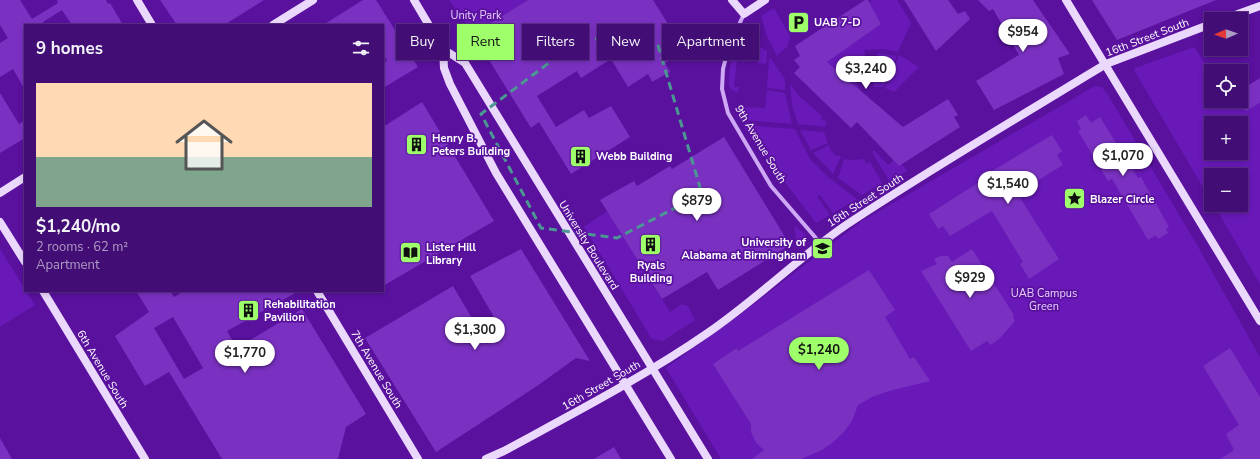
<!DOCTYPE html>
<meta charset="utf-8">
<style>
body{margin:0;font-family:"Nunito Sans",sans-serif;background:#4a167b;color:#f1f3f6;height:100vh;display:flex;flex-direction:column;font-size:15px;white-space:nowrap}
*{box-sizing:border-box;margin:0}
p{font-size:13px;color:#af9cc5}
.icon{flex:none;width:22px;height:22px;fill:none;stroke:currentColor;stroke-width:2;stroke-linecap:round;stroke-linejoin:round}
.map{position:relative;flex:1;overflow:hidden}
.details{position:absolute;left:24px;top:24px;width:360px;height:268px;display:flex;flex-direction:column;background:#430d76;border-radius:0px;box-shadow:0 2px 6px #0003,0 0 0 1px #5b2d88}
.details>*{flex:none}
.hud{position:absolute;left:396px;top:24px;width:380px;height:36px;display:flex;gap:8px}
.needle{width:26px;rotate:268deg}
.fabs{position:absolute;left:1204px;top:12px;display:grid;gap:8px}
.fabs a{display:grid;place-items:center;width:44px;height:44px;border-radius:0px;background:#430d76;box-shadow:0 2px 6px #0003,0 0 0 1px #5b2d88;font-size:20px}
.price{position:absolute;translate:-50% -34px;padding:0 9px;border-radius:14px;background:#fff;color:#222;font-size:13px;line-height:26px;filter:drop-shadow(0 1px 2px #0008)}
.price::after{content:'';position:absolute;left:50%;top:24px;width:12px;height:9px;margin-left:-6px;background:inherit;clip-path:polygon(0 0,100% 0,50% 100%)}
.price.on{background:#9eff6b;color:#111}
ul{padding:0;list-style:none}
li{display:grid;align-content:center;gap:8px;height:212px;padding:0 12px}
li+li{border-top:1px solid #5b2d88}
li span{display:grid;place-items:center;height:124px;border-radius:0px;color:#555}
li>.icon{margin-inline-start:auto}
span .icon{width:72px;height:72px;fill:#fffc;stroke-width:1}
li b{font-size:17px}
h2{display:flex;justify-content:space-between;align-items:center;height:48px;padding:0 12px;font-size:17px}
.tag{padding:0 14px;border-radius:0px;background:#430d76;box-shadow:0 2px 6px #0003,0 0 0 1px #5b2d88;font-size:14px;line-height:36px}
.tag.on{background:#9eff6b;color:#111}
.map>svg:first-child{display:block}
</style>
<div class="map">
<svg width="1260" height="459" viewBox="0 0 1260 459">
<rect width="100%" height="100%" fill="#59119e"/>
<!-- green -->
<g fill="#6819b8" fill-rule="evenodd">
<path d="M449 0H528L473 34Z"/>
<path d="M871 0H897L911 23 898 52 883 49 864 50 866 59 859 62 863 71 853 77 861 91 827 62 881 24 870 4Z"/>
<path d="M774 8 790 36 788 46 777 56 767 36 761 16Z"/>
<path d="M743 36 767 51 766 64 758 63 757 58 747 57 746 62 737 61 734 87H739L738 92 733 91 729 87C728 68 733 52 743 36Z"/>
<path d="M1194 47 1211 72V101H1237L1246 111 1260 103V284L1214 205H1241V175H1211V201L1134 70 1135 68ZM1211 123H1241V153H1211Z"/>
<path d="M877 53 897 56 884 87H874L868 67 873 66 872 57 877 56Z"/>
<path d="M899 55 919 67 894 92 885 88Z"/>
<path d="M769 59H771L785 79V90L767 88Z"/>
<path d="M790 84 799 96 822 116 821 119 826 121 825 127 798 124 792 106Z"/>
<path d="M1095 86 1102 87 1108 95 1196 243 1260 357V459H721L666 368 742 313 862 221Z"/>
<path d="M767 90 785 93 792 124 744 120 740 112 745 107 765 108Z"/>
<path d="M743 125 795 129 810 159 828 177 857 199 833 213 820 195 817 196 830 215 816 223 761 151 758 149Z"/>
<path d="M800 130 824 132 828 143 811 150Z"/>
<path d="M829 145 830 149 836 156 838 155 841 157 833 174 813 153Z"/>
<path d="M874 150 888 165 894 160 899 166 902 164 907 171 890 182 872 152Z"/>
<path d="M844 159 855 160 864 159 866 164 870 162 882 183 862 195 838 178Z"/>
<path d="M607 211 670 312 682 304 688 306 695 320 663 341 652 339 584 227Z"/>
<path d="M794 225 806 235 803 243 797 248Z"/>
<path d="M0 249 35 305 0 327Z"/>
</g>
<!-- building -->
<g fill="#7a31c2" fill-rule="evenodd">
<path d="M0 0H20L32 19 58 3 57 0H106L108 4 110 3 123 25H72L62 10 43 22 44 25H25V90L13 69 0 77V43L8 38 0 25Z"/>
<path d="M160 0H264L224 25H177Z"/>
<path d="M363 0H376L418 67 383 88V63L387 61 383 53V25H323Z"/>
<path d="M528 0H653L685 51 665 63 670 72 652 82 648 74 628 87 611 59 581 78 577 71 537 96 556 127 584 110 589 118 611 106 630 137 571 174 539 122 531 128 473 34Z"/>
<path d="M865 0H868L881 24 827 62 903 127 948 99 958 115 954 117 960 127 899 166 857 122 851 128 794 73 800 67 794 60 800 56 795 46Z"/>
<path d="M904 0H948L958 14 965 11 970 19 936 51Z"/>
<path d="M978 0H1033L1070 54 1058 58 1064 74 994 110 976 81 1019 55 993 9 989 11Z"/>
<path d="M1092 0H1216L1117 40Z"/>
<path d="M1260 78V103L1246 111 1241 105V90Z"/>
<path d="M0 93 19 124 25 120V138L0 153Z"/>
<path d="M422 102 494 221 383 286V127Z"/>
<path d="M1086 115 1091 123 1100 117 1138 178 1141 177 1169 227 1166 229 1168 233 1158 239 1156 235 1148 240 1112 179 1108 181 1078 131 1081 129 1077 121Z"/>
<path d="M1052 135 1062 151 1057 155 1063 165 1017 193 1059 259 1029 279 1020 264 1023 262 992 211 950 236 943 226 938 229 929 214 984 179 982 177Z"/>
<path d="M724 137 790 245 718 290 707 272 662 299 600 200 634 181 637 186 670 166 672 169Z"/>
<path d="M521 249 590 361 576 358 537 386 436 452 365 338 453 286 487 344 504 334 470 276Z"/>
<path d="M972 249 1014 315 1013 317 1015 321 1001 337 991 345 987 341 971 351 921 271 937 264 934 259 940 256H948L952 262Z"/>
<path d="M869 270 895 310 885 317 910 359 914 357 930 381 889 391 872 397 858 405 852 421 844 432 832 443 822 450 801 459H752L764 450 756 443 751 432V424L713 364 737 348 738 351Z"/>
<path d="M136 291H170L174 297 184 291H299L227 331 237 348 302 309 366 414 346 427 338 459H222L169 372 145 386 115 336 149 312ZM173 317 203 368 184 379 154 328Z"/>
<path d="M1230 348 1260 397V459H1220L1234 450 1226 434 1239 425 1203 366Z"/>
<path d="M0 438 12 459H0Z"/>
<path d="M614 447 621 459H594Z"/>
</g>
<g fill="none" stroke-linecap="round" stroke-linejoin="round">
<!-- street -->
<path stroke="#cea8f5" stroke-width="4" d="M744 14 729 46 723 69 722 89 728 113 771 186 821 244"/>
<!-- secondary -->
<g stroke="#ebd8fd" stroke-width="8">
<path d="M137 0 152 25"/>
<path d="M414 0 443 49 465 63 708 459"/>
<path d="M732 0 744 14 765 0"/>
<path d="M1066 0 1260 321"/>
<path d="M1224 19 1260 6"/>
<path d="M273 25 313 0"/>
<path d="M443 49 444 68 450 84 496 173 671 459"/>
<path d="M0 193 25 177"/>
<path d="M0 222 25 262"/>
<path d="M43 291 145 459"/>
<path d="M317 291 418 459"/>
<path d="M486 459 504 451C574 413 644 377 709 332 757 299 798 258 846 225 924 173 1006 125 1086 76L1106 64 1211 24"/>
</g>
</g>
<!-- marked area -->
<path fill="none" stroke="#4b9892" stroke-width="3" stroke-dasharray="8 5" stroke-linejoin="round" d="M582 38 657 42 702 194 617 238 541 228 481 114Z"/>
<!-- icons -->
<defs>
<symbol id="parking-square" viewBox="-11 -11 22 22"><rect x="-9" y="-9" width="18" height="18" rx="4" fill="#9eff6b" stroke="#59119e"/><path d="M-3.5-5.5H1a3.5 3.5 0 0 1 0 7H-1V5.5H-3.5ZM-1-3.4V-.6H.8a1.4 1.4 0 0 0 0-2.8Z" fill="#111"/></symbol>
<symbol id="building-square" viewBox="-11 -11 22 22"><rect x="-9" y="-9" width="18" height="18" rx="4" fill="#9eff6b" stroke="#59119e"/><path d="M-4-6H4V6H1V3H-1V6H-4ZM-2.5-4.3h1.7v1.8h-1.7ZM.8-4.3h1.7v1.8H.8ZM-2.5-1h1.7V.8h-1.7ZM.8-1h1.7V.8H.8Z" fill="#111"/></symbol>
<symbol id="sight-square" viewBox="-11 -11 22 22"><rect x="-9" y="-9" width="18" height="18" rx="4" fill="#9eff6b" stroke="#59119e"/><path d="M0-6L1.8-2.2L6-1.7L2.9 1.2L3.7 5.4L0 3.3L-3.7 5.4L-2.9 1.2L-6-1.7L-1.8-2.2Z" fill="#111"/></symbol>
<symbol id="university-square" viewBox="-11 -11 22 22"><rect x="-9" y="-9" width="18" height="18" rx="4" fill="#9eff6b" stroke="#59119e"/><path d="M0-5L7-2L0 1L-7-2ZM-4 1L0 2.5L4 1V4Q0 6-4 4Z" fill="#111"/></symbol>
<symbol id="library-square" viewBox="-11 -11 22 22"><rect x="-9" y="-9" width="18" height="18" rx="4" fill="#9eff6b" stroke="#59119e"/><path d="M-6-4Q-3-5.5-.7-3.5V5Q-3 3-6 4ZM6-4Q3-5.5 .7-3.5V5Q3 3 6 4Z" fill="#111"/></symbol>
</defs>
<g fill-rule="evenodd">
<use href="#parking-square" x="786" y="10" width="25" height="25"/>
<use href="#building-square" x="404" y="132" width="25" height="25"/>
<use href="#building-square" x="568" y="144" width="25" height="25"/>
<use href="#sight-square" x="1062" y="186" width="25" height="25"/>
<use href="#building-square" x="638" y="232" width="25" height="25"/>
<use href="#university-square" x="810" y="236" width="25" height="25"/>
<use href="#library-square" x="398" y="240" width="25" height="25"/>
<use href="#building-square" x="236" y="298" width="25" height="25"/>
</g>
<g text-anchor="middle" stroke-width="3.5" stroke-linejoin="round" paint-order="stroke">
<!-- park labels -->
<g font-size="11" fill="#e7d0fe" stroke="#59119e">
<text x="476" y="19">Unity Park</text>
<text x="1044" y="297">UAB Campus<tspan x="1044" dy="13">Green</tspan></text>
</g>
<!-- poi labels -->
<g font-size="11" font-weight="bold" fill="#fff" stroke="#59119e" text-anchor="start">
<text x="814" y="26">UAB 7-D</text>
<text x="432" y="142">Henry B.<tspan x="432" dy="13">Peters Building</tspan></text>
<text x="596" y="160">Webb Building</text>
<text x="1090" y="203">Blazer Circle</text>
<text x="806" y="246" text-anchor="end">University of<tspan x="806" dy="13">Alabama at Birmingham</tspan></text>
<text x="426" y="251">Lister Hill<tspan x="426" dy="13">Library</tspan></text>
<text x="651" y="269" text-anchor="middle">Ryals<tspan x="651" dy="13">Building</tspan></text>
<text x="264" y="308">Rehabilitation<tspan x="264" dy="13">Pavilion</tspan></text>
</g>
<!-- street labels -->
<g font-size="11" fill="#fff" stroke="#59119e">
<text transform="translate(1147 37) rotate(-21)" y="4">16th Street South</text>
<text transform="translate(761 144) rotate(59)" y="4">9th Avenue South</text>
<text transform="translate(865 200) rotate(-33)" y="4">16th Street South</text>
<text transform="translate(589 245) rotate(58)" y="4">University Boulevard</text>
<text transform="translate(103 369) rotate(59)" y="4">6th Avenue South</text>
<text transform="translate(377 369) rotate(59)" y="4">7th Avenue South</text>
<text transform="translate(601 385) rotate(-30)" y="4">16th Street South</text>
</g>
</g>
</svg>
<div class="fabs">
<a><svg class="needle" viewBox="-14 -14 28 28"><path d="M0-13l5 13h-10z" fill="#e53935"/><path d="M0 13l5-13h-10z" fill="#af9cc5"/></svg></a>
<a><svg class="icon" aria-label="locate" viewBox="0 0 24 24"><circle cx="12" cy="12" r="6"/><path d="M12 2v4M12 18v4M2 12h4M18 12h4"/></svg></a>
<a>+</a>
<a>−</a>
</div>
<b class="price" style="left:1023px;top:53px">$954</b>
<b class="price" style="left:866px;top:90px">$3,240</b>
<b class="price" style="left:1123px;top:177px">$1,070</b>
<b class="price" style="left:1008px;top:205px">$1,540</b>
<b class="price" style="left:697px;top:222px">$879</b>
<b class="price" style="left:970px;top:299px">$929</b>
<b class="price" style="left:475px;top:351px">$1,300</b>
<b class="price on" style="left:819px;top:371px">$1,240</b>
<b class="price" style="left:245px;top:374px">$1,770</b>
<div class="hud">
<a class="tag">Buy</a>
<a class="tag on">Rent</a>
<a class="tag">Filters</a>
<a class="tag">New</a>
<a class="tag">Apartment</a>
</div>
<section class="details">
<h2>9 homes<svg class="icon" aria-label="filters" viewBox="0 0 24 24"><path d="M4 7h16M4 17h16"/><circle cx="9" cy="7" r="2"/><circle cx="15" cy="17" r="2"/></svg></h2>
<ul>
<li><span style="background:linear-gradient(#ffd9b3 60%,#7fa58c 0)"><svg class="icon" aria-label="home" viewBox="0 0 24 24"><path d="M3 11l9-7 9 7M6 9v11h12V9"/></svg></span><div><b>$1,240/mo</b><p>2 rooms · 62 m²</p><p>Apartment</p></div></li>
</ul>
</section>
</div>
